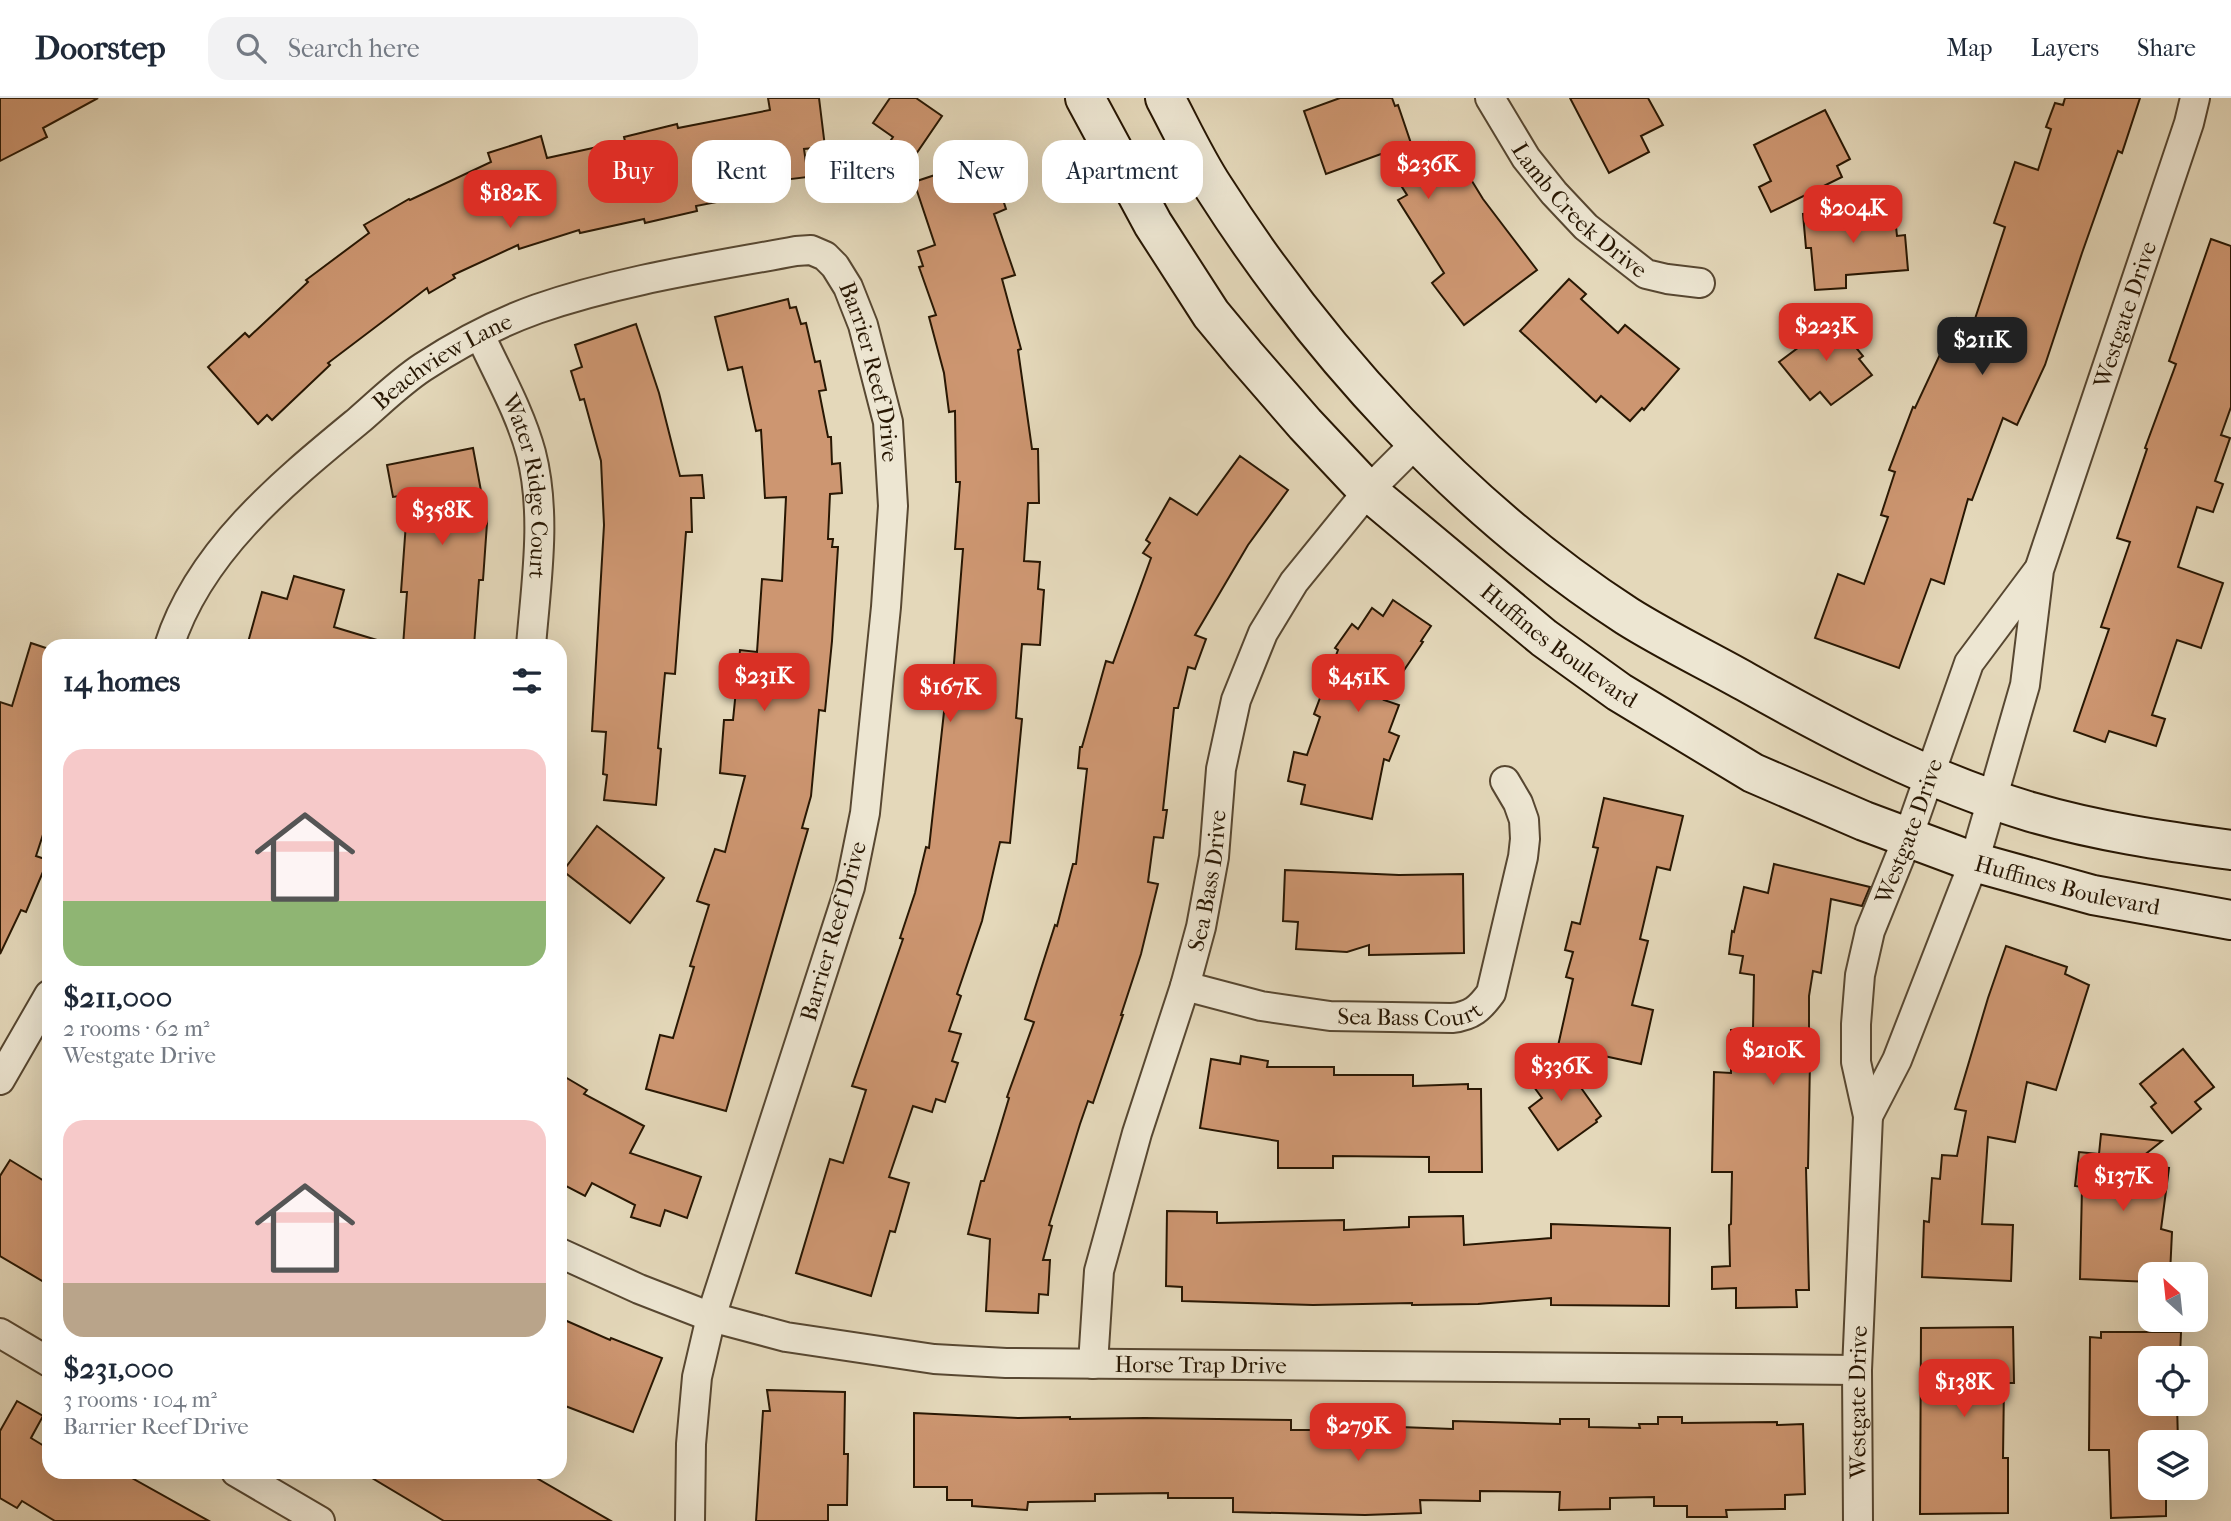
<!DOCTYPE html>
<meta charset="utf-8">
<style>
body{margin:0;font-family:"IM FELL French Canon",serif;background:#f2f2f3;color:#1f2937;height:100vh;display:flex;flex-direction:column;font-size:26px;white-space:nowrap}
*{box-sizing:border-box;margin:0}
p{font-size:23px;color:#747a83}
.icon{flex:none;width:38px;height:38px;fill:none;stroke:currentColor;stroke-width:2;stroke-linecap:round;stroke-linejoin:round}
.map{position:relative;flex:1;overflow:hidden}
.panel{position:absolute;left:42px;top:541px;width:525px;height:840px;display:flex;flex-direction:column;background:#fff;border-radius:21px;box-shadow:0 7px 28px #0002}
.panel>*{flex:none}
.guide{position:absolute;left:588px;top:42px;width:665px;height:63px;display:flex;gap:14px}
.needle{width:46px;rotate:333deg}
.tools{position:absolute;left:2138px;top:1164px;display:grid;gap:14px}
.tools a{display:grid;place-items:center;width:70px;height:70px;border-radius:14px;background:#fff;box-shadow:0 7px 28px #0002;font-size:35px}
.price{position:absolute;translate:-50% -60px;padding:0 16px;border-radius:14px;background:#d93025;color:#fff;font-size:23px;line-height:46px;filter:drop-shadow(0 2px 4px #0008)}
.price::after{content:'';position:absolute;left:50%;top:42px;width:21px;height:16px;margin-left:-10px;background:inherit;clip-path:polygon(0 0,100% 0,50% 100%)}
.price.on{background:#222;color:#fff}
ul{padding:0;list-style:none}
li{display:grid;align-content:center;gap:14px;height:371px;padding:0 21px}
li span{display:grid;place-items:center;height:217px;border-radius:21px;color:#555}
li>.icon{margin-inline-start:auto}
span .icon{width:126px;height:126px;fill:#fffc;stroke-width:1}
li b{font-size:30px}
h2{display:flex;justify-content:space-between;align-items:center;height:84px;padding:0 21px;font-size:30px}
.tag{padding:0 24px;border-radius:21px;background:#fff;box-shadow:0 7px 28px #0002;font-size:24px;line-height:63px}
.tag.on{background:#d93025;color:#fff}
header{display:flex;align-items:center;gap:42px;box-sizing:border-box;height:98px;padding:0 35px;background:#fff;border-bottom:2px solid #e0e1e3}
header strong{font-size:33px}
nav{display:flex;gap:38px;margin-inline-start:auto;font-size:24px}
.search{width:490px;height:63px;background:#f2f2f3;display:flex;align-items:center;gap:18px;box-sizing:border-box;padding:0 24px;border-radius:21px;color:#747a83;font-size:26px}
.map>svg:first-child{display:block}
</style>
<header>
<strong>Doorstep</strong>
<div class="search"><svg class="icon" aria-label="search" viewBox="0 0 24 24"><circle cx="10" cy="10" r="6"/><path d="M15 15l6 6"/></svg>Search here</div>
<nav><a>Map</a><a>Layers</a><a>Share</a></nav>
</header>
<div class="map">
<svg width="2231" height="1423" viewBox="0 0 2231 1423">
<rect width="100%" height="100%" fill="#e4d8ba"/>
<filter id="stains"><feTurbulence type="fractalNoise" baseFrequency=".00286" numOctaves="4"/><feColorMatrix values="0 0 0 0 .2 0 0 0 0 .09 0 0 0 0 .02 0 0 0 .5 -.17"/></filter>
<radialGradient id="worn" r=".72"><stop offset=".6" stop-color="#630" stop-opacity="0"/><stop offset="1" stop-color="#630" stop-opacity=".3"/></radialGradient>
<!-- building -->
<g fill="#cd9671" stroke="#281703" stroke-width="2">
<path d="M0 0H98L43 30 47 39 0 63Z"/>
<path d="M768 0H819L825 49 804 51 808 79 766 84 768 94 696 108 697 113 645 125 644 121 580 135 579 132 519 151 518 147 453 177 455 180 429 195 427 190 328 265 330 267 272 322 267 317 258 326 208 269 245 235 249 239 308 184 306 182 369 135 364 127 409 101 410 102 491 64 488 55 541 38 547 60 625 43 624 39 677 26 678 30 770 12Z"/>
<path d="M890 0H916L942 18 901 78 878 61 893 39 873 25Z"/>
<path d="M1340 0H1392L1395 8 1398 7 1417 63 1448 44 1483 101 1537 172 1464 227 1432 185 1444 175 1398 102 1407 97 1381 56 1326 76 1304 13Z"/>
<path d="M1570 0H1648L1663 27 1641 38 1649 54 1609 75Z"/>
<path d="M2065 0H2140L2122 55 2118 53 2082 155 2045 267 2017 327 2003 320 1972 402 1968 401 1944 486 1931 481 1899 570 1815 540 1838 476 1864 486 1888 419 1881 417 1895 374 1889 372 1913 309 1915 310 1957 220 1973 227 2005 129 1994 125 2015 64 2038 72 2051 31 2046 29 2055 5 2063 7Z"/>
<path d="M1825 12 1850 61 1837 68 1842 79 1771 114 1759 89 1771 83 1754 47Z"/>
<path d="M989 59 1006 111 994 116 1015 177 1002 181 1021 251 1018 252 1032 351H1038L1039 405H1028L1024 463 1040 464 1038 491 1044 492 1040 547 1022 546 1016 620 1022 621 1010 745 1000 744 982 823 957 896 961 898 949 933 961 936 952 963 958 965 945 1004 936 1001 932 1014 913 1008 889 1079 909 1085 895 1134 890 1133 871 1198 796 1175 830 1061 843 1065 866 992 852 988 903 841 900 840 915 795 926 749 929 750 944 614 950 615 963 451H955L960 384H956L955 313 949 314 944 275 929 219 936 217 919 169 923 168 918 153 935 147 914 84Z"/>
<path d="M1894 109 1897 138 1905 137 1908 172 1846 177V190L1815 192 1811 150H1806L1803 116Z"/>
<path d="M2211 141 2231 148V309L2221 337 2230 340 2215 383 2223 386 2213 414 2197 409 2178 469 2223 485 2201 550 2177 542 2152 617 2165 621 2156 648 2109 633 2105 644 2074 633 2109 531 2101 529 2130 444 2117 440 2147 351 2145 350 2176 266 2169 263Z"/>
<path d="M1569 181 1586 196 1581 201 1618 235 1625 227 1679 271 1644 312 1642 310 1630 323 1601 298 1596 304 1520 233Z"/>
<path d="M788 201 790 210 796 209 801 226 806 225 815 264 820 263 826 292 819 293 828 339H831L832 366 840 365 842 395 830 396 828 441H833L832 449H838L832 543 825 613 819 612 811 698 802 730 808 731 726 1013 646 991 660 937 673 940 694 869 690 868 709 807 697 803 715 751 725 754 745 678 720 675 724 622H733L740 552 757 554 762 481 782 483 786 399 765 400 761 332 756 333 742 269 728 272 715 219Z"/>
<path d="M1830 218 1863 258 1859 261 1872 277 1831 307 1820 294 1810 302 1779 264 1799 249 1796 245Z"/>
<path d="M636 226 659 295 680 378 702 377 704 400H691L692 434H686L675 576 665 575 658 650 661 651 656 707 604 702 607 677 603 676 606 634 592 633 604 427 601 363 584 301 580 302 571 273 582 269 575 247Z"/>
<path d="M473 350 487 425 483 482H479L474 548H403L407 494H401L408 397 393 399 387 367Z"/>
<path d="M1240 358 1288 392 1248 447 1195 537 1206 541 1195 571 1188 569 1178 610H1174L1163 712H1167L1163 740 1154 739 1148 784 1158 786 1141 856 1121 917H1123L1093 1005 1088 1003 1080 1026 1049 1127 1052 1128 1043 1162H1050L1048 1197 1039 1196 1038 1215 986 1213 990 1141 968 1136 981 1083H984L1009 1000 1007 999 1034 924 1025 921 1055 827 1057 828 1073 766H1076L1087 671 1078 670 1080 649H1082L1106 563 1113 565 1151 460 1143 455 1150 445 1146 442 1170 400 1197 417Z"/>
<path d="M294 478 344 492 334 529 377 542 376 548H247L262 494 287 501Z"/>
<path d="M1393 502 1431 528 1421 543 1423 544 1384 602 1399 607 1389 634 1399 638 1389 663 1384 661 1372 721 1301 706 1305 687 1288 683 1294 654 1307 657 1320 619 1314 616 1338 552 1335 550 1352 526 1358 531 1372 510 1383 518Z"/>
<path d="M31 545 49 551V718L36 758 48 762 26 814 21 812 0 856V604L12 608Z"/>
<path d="M1604 700 1683 718 1670 772 1657 769 1640 841 1648 843 1632 907 1653 912 1641 966 1558 948 1573 881 1566 879 1573 854 1565 852 1572 824 1580 826 1598 750 1593 749Z"/>
<path d="M597 728 664 780 630 825 563 773Z"/>
<path d="M1774 766 1870 789 1862 808 1831 801 1821 875 1813 873 1809 898V935H1815V963H1810L1808 1070H1806L1809 1192H1796L1797 1209 1736 1210V1190L1712 1191V1169L1730 1168 1729 1127 1731 1126 1732 1074H1712L1714 974 1731 975V932L1753 931 1754 877 1740 875 1743 858 1729 856 1732 833 1734 834 1744 789 1768 795Z"/>
<path d="M1285 772 1399 777 1463 776 1464 855 1369 857V847L1347 854 1296 851 1298 824 1283 823Z"/>
<path d="M2006 848 2067 869 2065 876 2089 887 2056 992 2027 984 2015 1044 1988 1039 1982 1126 2013 1127 2011 1183 1922 1179 1924 1123 1929 1124 1932 1080 1940 1081 1942 1057 1957 1058 1966 1013 1955 1011 1988 900Z"/>
<path d="M2183 951 2214 989 2195 1004 2201 1011 2172 1035 2151 1009 2156 1005 2140 986Z"/>
<path d="M1557 956 1601 1018 1596 1022 1597 1024 1558 1052 1529 1010 1542 1000 1526 978Z"/>
<path d="M1241 958 1268 963 1267 969H1334V977H1413V988L1468 986V991H1481L1482 1074H1429V1059L1333 1058V1070H1278V1043L1200 1030 1211 961 1240 966Z"/>
<path d="M560 976 587 992 584 996 644 1028 630 1055 701 1079 687 1120 665 1112 660 1128 631 1119 635 1107 592 1085 585 1098 560 1085Z"/>
<path d="M2101 1036 2162 1043 2133 1066 2169 1070 2161 1131 2172 1134 2170 1176H2151V1184L2080 1181 2082 1089 2075 1088 2079 1054 2099 1056Z"/>
<path d="M10 1062 49 1086V1187L0 1158V1078Z"/>
<path d="M1167 1113 1217 1114V1125L1344 1122V1132L1409 1129V1119L1463 1118 1464 1147 1551 1140V1126L1670 1130 1669 1208 1551 1207V1200L1478 1206 1412 1207V1205L1313 1207 1182 1203V1189L1166 1188Z"/>
<path d="M560 1220 610 1242 611 1240 662 1260 633 1334 560 1306Z"/>
<path d="M2013 1229 2014 1285H2004L2003 1360H2008V1415L1920 1416 1921 1230Z"/>
<path d="M2101 1234H2181L2180 1258 2151 1260V1306H2177L2178 1344H2151V1390H2166V1418L2111 1420 2109 1352H2089L2090 1239 2101 1240Z"/>
<path d="M767 1292 845 1294 844 1356H848L847 1407H828V1423H756L763 1313H770Z"/>
<path d="M17 1303 43 1318 31 1340 49 1351V1374H121L209 1423H55L22 1403 17 1410 0 1400V1333Z"/>
<path d="M914 1315 1018 1320 1070 1319V1321L1145 1320 1291 1322V1332H1362V1322L1400 1320V1329L1453 1331V1323L1560 1326V1321H1589V1329L1640 1330 1639 1326H1658V1319H1682V1325L1777 1324V1327L1803 1326 1805 1396 1785 1397V1411L1726 1412 1727 1419H1687V1408H1654V1399L1610 1400V1411L1559 1412 1560 1394 1480 1393V1403L1420 1402 1421 1415 1365 1417 1233 1414V1400H1168V1395L1095 1396V1403L1028 1404 1027 1412 972 1408V1402H947V1389H914Z"/>
<path d="M362 1374H526L611 1423H444Z"/>
</g>
<g fill="none" stroke-linecap="round" stroke-linejoin="round">
<defs>
<g id="street">
<path id="s1" d="M1490 0 1526 60 1554 95 1586 129 1646 176 1667 181 1700 185"/>
<path id="s2" d="M480 237C498 276 520 314 531 355 547 417 536 485 531 548"/>
<path id="s3" d="M169 548C199 453 284 384 358 323 379 305 400 284 423 269 458 246 498 225 537 211 620 182 710 169 796 153L811 152 825 158 835 168 848 189 863 227 888 324 893 408 886 509 865 715 850 789 711 1219 697 1279 691 1346 690 1423"/>
<path id="s4" d="M1185 888 1261 908 1330 918 1452 920C1472 918 1480 910 1491 895L1523 759 1525 741 1524 722 1518 705 1505 683"/>
<path d="M0 982 49 897"/>
<path id="s5" d="M1868 1018 1897 962 1974 764 2025 587 2039 472 2189 25 2195 0"/>
<path id="s6" d="M560 1155 639 1191 711 1219 786 1239 934 1261 1006 1265 1857 1272"/>
<path d="M0 1235 49 1264"/>
<path id="s7" d="M1093 1266 1099 1173 1137 1035 1185 888 1201 829 1214 759 1221 671 1236 602 1263 535 1294 484 1368 393 1416 345"/>
<path d="M236 1374 320 1423"/>
<path id="s8" d="M1858 1423 1857 1272 1868 1018 1856 964V926L1860 877 1870 833 1908 739 1969 565 2037 474"/>
</g>
<g id="secondary">
<path id="s9" d="M1085 0 1153 126 1211 216 1245 257 1305 326 1368 393 1544 540 1619 594 1753 675 1864 723 1974 764 2093 797 2231 822"/>
<path d="M1165 0C1181 30 1195 61 1214 90 1318 253 1463 412 1627 518 1665 542 1707 562 1746 584 1837 635 1930 684 2031 714 2096 733 2163 743 2231 752"/>
</g>
</defs>
<!-- street casing -->
<use href="#street" stroke="#574731" stroke-width="32"/>
<!-- secondary casing -->
<use href="#secondary" stroke="#281703" stroke-width="42"/>
<!-- street -->
<use href="#street" stroke="#ede6d2" stroke-width="28"/>
<!-- secondary -->
<use href="#secondary" stroke="#ede6d2" stroke-width="38"/>
</g>
<g text-anchor="middle" stroke-width="5" stroke-linejoin="round" paint-order="stroke">
<!-- street labels -->
<g font-size="23" fill="#281703" stroke="#ede6d2">
<text dy="8" stroke="none"><textPath href="#s1" startOffset="145">Lamb Creek Drive</textPath></text>
<text dy="8" stroke="none"><textPath href="#s5" startOffset="845">Westgate Drive</textPath></text>
<text dy="8" stroke="none"><textPath href="#s3" startOffset="402">Beachview Lane</textPath></text>
<text dy="8" stroke="none"><textPath href="#s3" startOffset="934">Barrier Reef Drive</textPath></text>
<text dy="8" stroke="none"><textPath href="#s2" startOffset="161">Water Ridge Court</textPath></text>
<text dy="8" stroke="none"><textPath href="#s9" startOffset="733">Huffines Boulevard</textPath></text>
<text dy="8" stroke="none"><textPath href="#s8" startOffset="700">Westgate Drive</textPath></text>
<text dy="8" stroke="none"><textPath href="#s7" startOffset="499">Sea Bass Drive</textPath></text>
<text dy="8" stroke="none"><textPath href="#s9" startOffset="1300">Huffines Boulevard</textPath></text>
<text transform="translate(833 833) rotate(-74)" y="8">Barrier Reef Drive</text>
<text dy="8" stroke="none"><textPath href="#s4" startOffset="228">Sea Bass Court</textPath></text>
<text dy="8" stroke="none"><textPath href="#s6" startOffset="658">Horse Trap Drive</textPath></text>
<text dy="8" stroke="none"><textPath href="#s8" startOffset="119">Westgate Drive</textPath></text>
</g>
</g>
<rect width="100%" height="100%" filter="url(#stains)"/>
<rect width="100%" height="100%" fill="url(#worn)"/>
</svg>
<div class="tools">
<a><svg class="needle" viewBox="-14 -14 28 28"><path d="M0-13l5 13h-10z" fill="#e53935"/><path d="M0 13l5-13h-10z" fill="#747a83"/></svg></a>
<a><svg class="icon" aria-label="locate" viewBox="0 0 24 24"><circle cx="12" cy="12" r="6"/><path d="M12 2v4M12 18v4M2 12h4M18 12h4"/></svg></a>
<a><svg class="icon" aria-label="layers" viewBox="0 0 24 24"><path d="M12 4l9 5-9 5-9-5zM3 14l9 5 9-5"/></svg></a>
</div>
<b class="price" style="left:1428px;top:103px">$236K</b>
<b class="price" style="left:510px;top:132px">$182K</b>
<b class="price" style="left:1853px;top:147px">$204K</b>
<b class="price" style="left:1826px;top:265px">$223K</b>
<b class="price on" style="left:1982px;top:279px">$211K</b>
<b class="price" style="left:442px;top:449px">$358K</b>
<b class="price" style="left:764px;top:615px">$231K</b>
<b class="price" style="left:1358px;top:616px">$451K</b>
<b class="price" style="left:950px;top:626px">$167K</b>
<b class="price" style="left:1773px;top:989px">$210K</b>
<b class="price" style="left:1561px;top:1005px">$336K</b>
<b class="price" style="left:2123px;top:1115px">$137K</b>
<b class="price" style="left:1964px;top:1321px">$138K</b>
<b class="price" style="left:1358px;top:1365px">$279K</b>
<div class="guide">
<a class="tag on">Buy</a>
<a class="tag">Rent</a>
<a class="tag">Filters</a>
<a class="tag">New</a>
<a class="tag">Apartment</a>
</div>
<section class="panel">
<h2>14 homes<svg class="icon" aria-label="filters" viewBox="0 0 24 24"><path d="M4 7h16M4 17h16"/><circle cx="9" cy="7" r="2"/><circle cx="15" cy="17" r="2"/></svg></h2>
<ul>
<li><span style="background:linear-gradient(#f6c9c9 70%,#8fb573 0)"><svg class="icon" aria-label="home" viewBox="0 0 24 24"><path d="M3 11l9-7 9 7M6 9v11h12V9"/></svg></span><div><b>$211,000</b><p>2 rooms · 62 m²</p><p>Westgate Drive</p></div></li>
<li><span style="background:linear-gradient(#f6c9c9 75%,#b9a48a 0)"><svg class="icon" aria-label="home" viewBox="0 0 24 24"><path d="M3 11l9-7 9 7M6 9v11h12V9"/></svg></span><div><b>$231,000</b><p>3 rooms · 104 m²</p><p>Barrier Reef Drive</p></div></li>
</ul>
</section>
</div>
